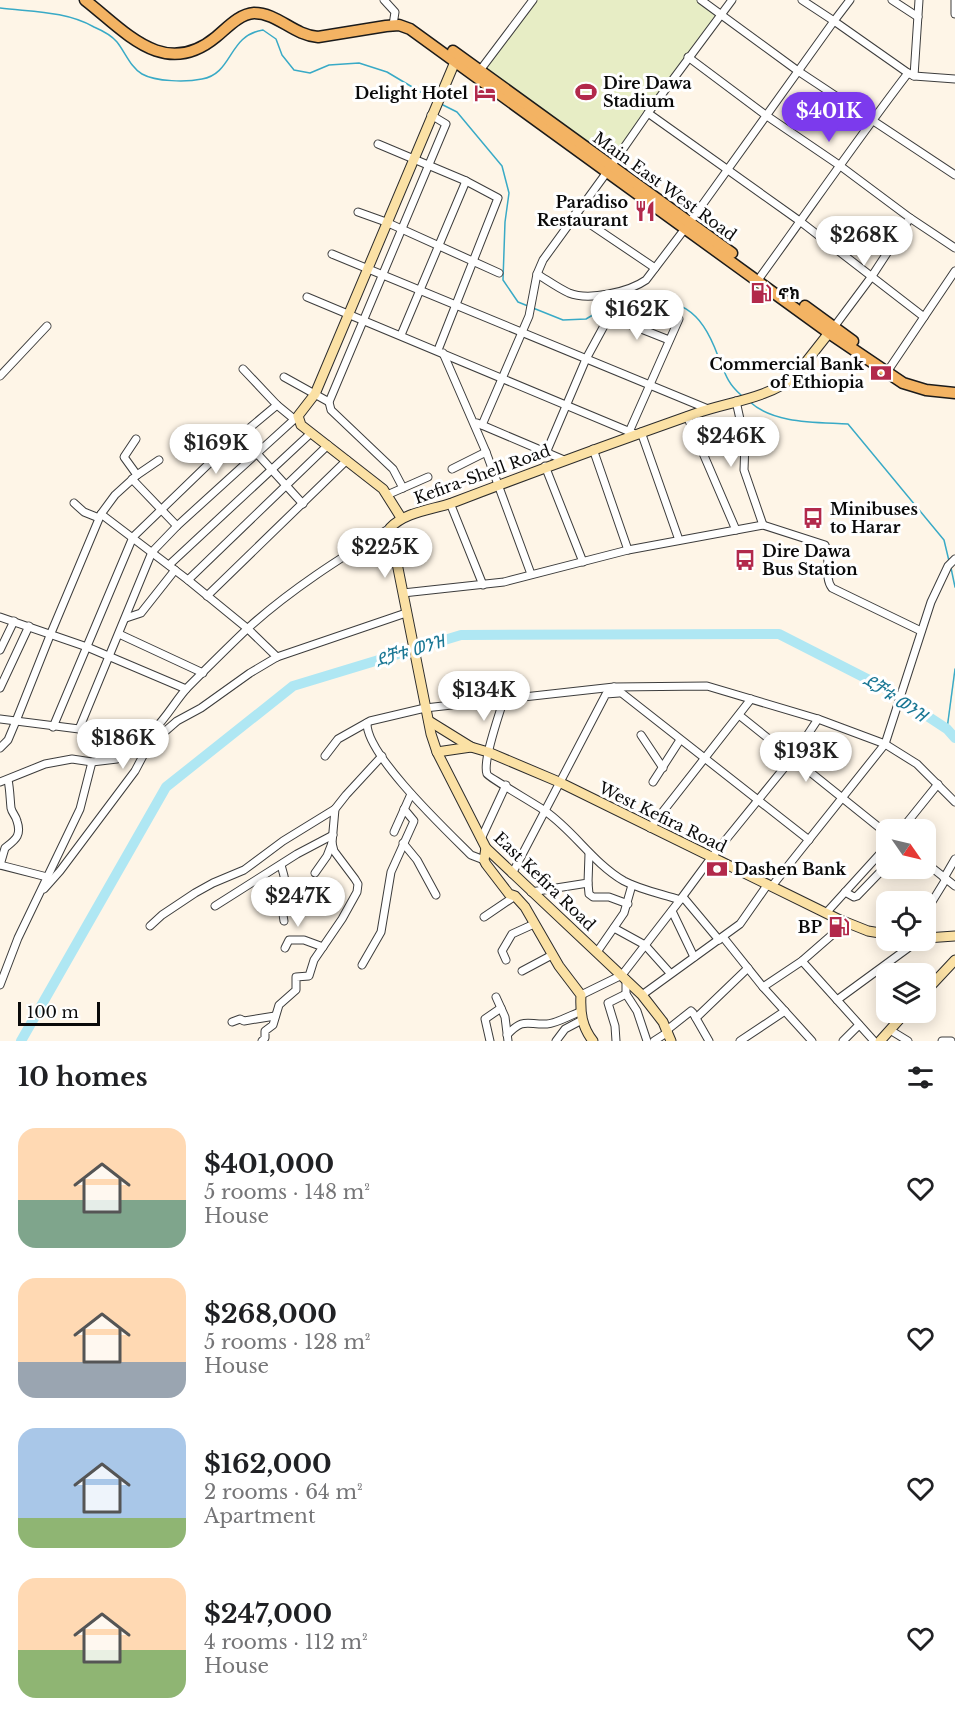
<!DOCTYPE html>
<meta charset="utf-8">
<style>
body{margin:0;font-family:"Libre Baskerville","Noto Sans Ethiopic",serif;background:#f2f2f2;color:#202124;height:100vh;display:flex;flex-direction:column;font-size:22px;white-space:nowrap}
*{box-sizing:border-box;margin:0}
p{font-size:20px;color:#757577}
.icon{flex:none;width:33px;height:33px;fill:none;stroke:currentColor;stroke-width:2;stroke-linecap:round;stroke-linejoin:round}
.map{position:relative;height:1041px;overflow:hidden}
.details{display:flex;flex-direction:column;background:#fff;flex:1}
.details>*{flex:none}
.needle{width:39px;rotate:124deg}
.tools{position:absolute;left:876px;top:819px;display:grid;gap:12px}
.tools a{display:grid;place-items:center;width:60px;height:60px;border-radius:12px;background:#fff;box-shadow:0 3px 15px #0003;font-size:30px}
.scale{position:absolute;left:18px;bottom:15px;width:82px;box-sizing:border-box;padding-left:6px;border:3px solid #0a0a0a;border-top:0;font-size:16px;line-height:21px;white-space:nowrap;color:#0a0a0a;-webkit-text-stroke:4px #fff;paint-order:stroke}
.price{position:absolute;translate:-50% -51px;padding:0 14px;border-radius:21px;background:#fff;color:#222;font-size:20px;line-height:39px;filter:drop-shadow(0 2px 3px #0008)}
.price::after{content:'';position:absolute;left:50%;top:36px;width:18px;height:14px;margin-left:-9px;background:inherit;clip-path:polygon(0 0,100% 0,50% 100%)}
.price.on{background:#7c3aed;color:#fff}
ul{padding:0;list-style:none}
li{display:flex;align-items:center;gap:18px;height:150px;padding:0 18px}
li span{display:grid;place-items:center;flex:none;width:168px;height:120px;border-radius:18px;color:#555}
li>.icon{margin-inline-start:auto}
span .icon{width:72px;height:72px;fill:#fffc;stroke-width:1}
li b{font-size:26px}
h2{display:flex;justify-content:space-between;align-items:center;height:72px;padding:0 18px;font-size:26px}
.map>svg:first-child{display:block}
</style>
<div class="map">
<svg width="955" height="1041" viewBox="0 0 955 1041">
<rect width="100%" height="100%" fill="#fef5e7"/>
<!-- pitch -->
<path fill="#e7edc5" d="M533 0H701L721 15 612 166 480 71Z"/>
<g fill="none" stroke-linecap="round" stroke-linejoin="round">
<!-- stream -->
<g stroke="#39aac6" stroke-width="1.5">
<path d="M0 8C32 12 66 11 94 27 101 30 112 36 117 42 125 52 131 68 142 74 156 82 187 82 202 79 233 74 228 35 263 30L276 39 282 55 294 70 310 73 329 65 359 63 387 72 434 100"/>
<path d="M441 104 457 112 502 166 509 193 505 222 503 280 518 302 528 306"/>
<path d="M533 308 563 320 586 319 630 293C680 302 699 305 718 356 725 373 727 383 741 395"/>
<path d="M750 402C774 424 817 422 848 424L944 540 949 561"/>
<path d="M951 568 955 587"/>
<path d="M947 729 955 669"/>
</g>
<!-- river -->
<path stroke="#afe7f3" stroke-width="10" d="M21 1041 166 787 293 686 461 635 779 634 883 687 947 729 955 738"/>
<defs>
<g id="street">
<path d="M384 0 395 12 393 25"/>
<path d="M701 0 798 71 955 175"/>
<path d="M850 0 834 21 908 73 914 76 955 79"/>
<path d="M892 0 918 17"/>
<path d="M955 0V14"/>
<path d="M688 57 767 116 839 165 910 218 955 248"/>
<path d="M478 73 533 0"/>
<path d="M914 76 919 0"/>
<path d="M648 113 801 222 924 317 887 372"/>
<path d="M378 144 466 181 498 198 438 350"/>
<path d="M358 212 386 222 499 273"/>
<path d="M575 214 655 268"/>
<path d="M332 254 708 409"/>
<path d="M537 274C547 280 558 288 569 293 589 301 629 292 646 280L690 222 834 21 802 0"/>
<path d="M758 280C808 211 856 141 908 73"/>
<path d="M307 297 635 434"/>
<path d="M924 317 955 271"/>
<path d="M834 327 872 276 910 218"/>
<path d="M401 335 466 181"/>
<path d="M443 353 486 452 531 574"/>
<path d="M243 369 277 405 294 419"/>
<path d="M0 376 47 326"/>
<path d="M284 377 329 402"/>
<path d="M736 401 745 442 744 470 763 525"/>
<path d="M687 416 736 530"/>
<path d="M477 423 564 460"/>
<path d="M482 425 529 316 537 274 543 260 607 172 648 113 732 0"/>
<path d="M629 432 679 319"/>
<path d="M641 432 679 540"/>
<path d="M241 436 303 504"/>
<path d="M136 439 124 457 137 475"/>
<path d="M593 449 628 550"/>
<path d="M546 453 586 359 605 324 610 319H616L669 340"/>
<path d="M545 466 583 562"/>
<path d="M452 469 486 452"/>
<path d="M132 479 177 526"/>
<path d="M403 488 393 469 331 410 329 402 446 124 431 115"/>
<path d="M387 495 428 477"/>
<path d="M74 503 84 512 99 518"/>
<path d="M450 503 483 585"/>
<path d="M101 514 188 580 248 629 277 657"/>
<path d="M169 565 311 433"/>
<path d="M188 580 328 445"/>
<path d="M403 593 504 582 628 550 763 525 825 545C832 559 823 576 832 588L921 631"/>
<path d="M207 596 347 460"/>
<path d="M0 617 87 647 186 689"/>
<path d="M126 618 141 613 175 570"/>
<path d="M119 634 203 673"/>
<path d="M0 650 14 621"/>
<path d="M614 687 809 840"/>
<path d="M0 688 29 626"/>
<path d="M504 698C500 713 482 761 487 774 488 777 537 805 545 811 574 831 593 863 624 881 641 890 662 894 680 900"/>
<path d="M739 715 886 833"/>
<path d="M0 719 79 729 130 741C155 742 172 703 188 687 207 668 227 648 247 629 290 590 340 558 390 528"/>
<path d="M367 723C366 755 448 832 471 855L484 860"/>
<path d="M53 727 133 537 222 451 277 405"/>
<path d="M79 729 152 552 177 526 298 416"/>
<path d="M641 735 663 768"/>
<path d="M0 748 8 740 16 721 51 633 101 514 115 495 137 475 159 460"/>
<path d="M146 748 177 721 201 708 250 673 277 657 406 613"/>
<path d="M325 756 338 739 370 721 425 708 614 687 707 686 818 719 885 744 917 764 955 802"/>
<path d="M0 782 45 764 72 759 92 762 117 759 127 753 138 742"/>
<path d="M653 782 680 740"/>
<path d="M650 828 751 699"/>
<path d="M901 830 938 784"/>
<path d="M394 832 411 794"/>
<path d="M481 839 506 785"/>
<path d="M403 843 417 860 436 895"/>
<path d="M926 863 955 886"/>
<path d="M0 865 5 848C15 840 22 836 17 821 16 816 12 813 11 808 10 799 10 789 8 780"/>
<path d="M0 865 47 877"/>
<path d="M281 865C284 875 287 885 287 896 286 907 281 908 284 921"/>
<path d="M315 873 327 856 332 843 335 809 346 795 382 756"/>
<path d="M512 874 606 694 619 693"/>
<path d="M944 878 955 859"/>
<path d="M588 883 589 894 593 897H609L628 904"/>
<path d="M772 886 885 744 931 602 948 566 955 559"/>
<path d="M44 889 60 871 135 771 144 754V744"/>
<path d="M531 892 588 883 589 854"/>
<path d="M845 892 854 897 857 896 886 866"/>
<path d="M683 897 719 940"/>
<path d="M215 906 297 854 333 835"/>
<path d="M672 911 694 957"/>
<path d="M826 913 886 847"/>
<path d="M484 917 515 896"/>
<path d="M150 926 162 915 195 893 213 883 244 870 283 841 335 809"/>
<path d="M614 928 645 945 670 973"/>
<path d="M723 937 763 987 812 1041"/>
<path d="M931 938 930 905 946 879"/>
<path d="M285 948 289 940H304L323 947"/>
<path d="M597 952 624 913 632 885"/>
<path d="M506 960 502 951 512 934 534 924"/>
<path d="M802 961 874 1041"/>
<path d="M362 965 381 932 391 872 414 821 404 809"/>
<path d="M522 971 552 955"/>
<path d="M626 979V994L637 1011 647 1041"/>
<path d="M0 985 18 938 80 809 92 762"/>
<path d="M763 987 802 961 833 934 838 919"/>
<path d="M581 995 622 975 680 900 711 858 793 757 818 719"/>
<path d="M642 995 740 924 768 884"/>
<path d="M496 997 505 1017 508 1041"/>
<path d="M837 1000 919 940"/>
<path d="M696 1018 748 968"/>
<path d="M232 1022 240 1019 244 1021 275 1016"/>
<path d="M667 1030 691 1011 693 1013 709 1041"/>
<path d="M890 1030 908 1041"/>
<path d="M507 1035C524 1017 527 1025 547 1024 558 1023 570 1015 580 1012"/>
<path d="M262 1041 265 1038V1031L273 1025 279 1005 296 990V977L309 976 314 960 342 919 357 892 358 884 355 879 334 851 332 843"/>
<path d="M490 1041 485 1019 501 1008"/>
<path d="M556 1041 565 1029 582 1020"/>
<path d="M616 1041 615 1026 608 1003 626 994"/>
<path d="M654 1041 668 1032"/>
<path d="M740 1041 785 1011"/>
<path d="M843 1041 859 1025"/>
<path d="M942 1041H951"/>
</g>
<g id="secondary">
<path d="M400 519V516L383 489 301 425 298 416 315 394 457 57"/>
<path d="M429 721 471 747 488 752 559 782 838 919 868 931 886 934"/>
<path d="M437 752 471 747"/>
<path d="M486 848 484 860 486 864 509 894 515 896 525 907 559 966 581 995C580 1013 582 1027 593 1041"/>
<path d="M926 938 955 936"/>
<path d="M926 991 955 960"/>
<path d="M671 1041 663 1022 642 995 486 848 437 752 431 734 390 528C405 512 431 510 452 503 533 472 615 442 697 413 729 402 769 398 795 376L832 329"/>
<path d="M880 1041 906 1012"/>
</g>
<g id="primary">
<path d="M85 0C125 31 164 80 216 37 227 28 239 14 254 13 278 13 293 35 318 37L386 26 399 25 410 29 829 333 903 383 926 390 955 393"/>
<path d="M453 51 732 253"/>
<path d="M805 306 853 341"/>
</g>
</defs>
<!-- street casing -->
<use href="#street" stroke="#3d3d3d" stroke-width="9"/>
<!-- secondary casing -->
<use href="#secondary" stroke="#2c2c2c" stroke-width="11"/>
<!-- primary casing -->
<use href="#primary" stroke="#1b1b1b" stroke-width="13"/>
<!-- street -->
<use href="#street" stroke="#fff" stroke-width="7"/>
<!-- secondary -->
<use href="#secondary" stroke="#fbe1a5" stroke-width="9"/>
<!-- primary -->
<use href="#primary" stroke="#f3b363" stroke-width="10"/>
</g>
<!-- icons -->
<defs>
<symbol id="stadium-bare" viewBox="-9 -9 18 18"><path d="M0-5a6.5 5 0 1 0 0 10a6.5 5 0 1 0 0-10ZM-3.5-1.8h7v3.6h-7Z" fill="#b2294b" stroke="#fff" stroke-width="2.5" paint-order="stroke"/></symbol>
<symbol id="hotel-bare" viewBox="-9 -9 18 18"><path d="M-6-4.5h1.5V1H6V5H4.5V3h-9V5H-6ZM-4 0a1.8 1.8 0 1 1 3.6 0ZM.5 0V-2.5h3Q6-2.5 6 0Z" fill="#b2294b" stroke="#fff" stroke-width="2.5" paint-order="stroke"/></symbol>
<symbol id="restaurant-bare" viewBox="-9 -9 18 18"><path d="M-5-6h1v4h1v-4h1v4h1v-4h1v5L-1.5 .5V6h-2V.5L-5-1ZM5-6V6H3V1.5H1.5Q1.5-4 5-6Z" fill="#b2294b" stroke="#fff" stroke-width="2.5" paint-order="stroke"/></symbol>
<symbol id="fuel-bare" viewBox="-9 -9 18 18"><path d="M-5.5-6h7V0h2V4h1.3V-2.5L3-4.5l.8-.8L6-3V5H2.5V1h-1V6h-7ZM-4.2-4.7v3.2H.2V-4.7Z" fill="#b2294b" stroke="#fff" stroke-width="2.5" paint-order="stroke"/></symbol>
<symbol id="bank-bare" viewBox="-9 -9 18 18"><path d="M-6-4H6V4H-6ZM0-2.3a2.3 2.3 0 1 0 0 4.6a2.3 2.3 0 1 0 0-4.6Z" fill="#b2294b" stroke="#fff" stroke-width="2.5" paint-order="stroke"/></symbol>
<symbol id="bus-bare" viewBox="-9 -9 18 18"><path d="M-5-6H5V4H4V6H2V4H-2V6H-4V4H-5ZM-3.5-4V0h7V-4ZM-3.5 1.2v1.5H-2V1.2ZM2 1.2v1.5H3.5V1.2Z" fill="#b2294b" stroke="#fff" stroke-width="2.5" paint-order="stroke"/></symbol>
</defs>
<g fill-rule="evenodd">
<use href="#stadium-bare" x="571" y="77" width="30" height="30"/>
<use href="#hotel-bare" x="470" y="78" width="30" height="30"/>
<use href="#restaurant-bare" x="630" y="196" width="30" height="30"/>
<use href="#fuel-bare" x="746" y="278" width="30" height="30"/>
<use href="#bank-bare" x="866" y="358" width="30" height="30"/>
<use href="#bus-bare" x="798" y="503" width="30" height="30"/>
<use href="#bus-bare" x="730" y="545" width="30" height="30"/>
<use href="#bank-bare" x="702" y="854" width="30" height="30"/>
<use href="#fuel-bare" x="824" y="912" width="30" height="30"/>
</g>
<g text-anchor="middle" stroke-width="6" stroke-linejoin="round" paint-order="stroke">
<!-- poi labels -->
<g font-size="16" font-weight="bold" fill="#0a0a0a" stroke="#fff" text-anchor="start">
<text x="603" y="89">Dire Dawa<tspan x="603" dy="18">Stadium</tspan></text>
<text x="468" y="99" text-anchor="end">Delight Hotel</text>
<text x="628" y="208" text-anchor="end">Paradiso<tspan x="628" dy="18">Restaurant</tspan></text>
<text x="778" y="299">ኖክ</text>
<text x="864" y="370" text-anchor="end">Commercial Bank<tspan x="864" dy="18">of Ethiopia</tspan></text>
<text x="830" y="515">Minibuses<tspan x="830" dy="18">to Harar</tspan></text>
<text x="762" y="557">Dire Dawa<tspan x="762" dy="18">Bus Station</tspan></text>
<text x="734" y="875">Dashen Bank</text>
<text x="822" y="933" text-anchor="end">BP</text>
</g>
<!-- street labels -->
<g font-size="16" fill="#0a0a0a" stroke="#fff">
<text transform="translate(665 186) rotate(36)" y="6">Main East West Road</text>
<text transform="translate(482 474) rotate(-20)" y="6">Kefira-Shell Road</text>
<text transform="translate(663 817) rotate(26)" y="6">West Kefira Road</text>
<text transform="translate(545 881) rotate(44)" y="6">East Kefira Road</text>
</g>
<!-- water labels -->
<g font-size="18" font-style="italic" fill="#1a7794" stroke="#fff">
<text transform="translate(410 651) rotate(-17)" y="6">ደቻቱ ወንዝ</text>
<text transform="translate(895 698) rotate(33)" y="6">ደቻቱ ወንዝ</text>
</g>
</g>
</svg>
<div class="tools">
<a><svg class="needle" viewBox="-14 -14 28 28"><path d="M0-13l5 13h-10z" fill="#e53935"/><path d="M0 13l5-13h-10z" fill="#757577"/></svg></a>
<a><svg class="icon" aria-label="locate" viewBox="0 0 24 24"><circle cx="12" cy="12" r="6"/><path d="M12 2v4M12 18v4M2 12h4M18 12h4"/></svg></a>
<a><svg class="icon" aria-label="layers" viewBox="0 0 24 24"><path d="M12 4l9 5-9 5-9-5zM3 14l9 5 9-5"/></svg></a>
</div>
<div class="scale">100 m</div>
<b class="price on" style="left:829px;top:143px">$401K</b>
<b class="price" style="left:864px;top:267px">$268K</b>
<b class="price" style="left:637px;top:341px">$162K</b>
<b class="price" style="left:731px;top:468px">$246K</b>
<b class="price" style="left:216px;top:475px">$169K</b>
<b class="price" style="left:385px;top:579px">$225K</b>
<b class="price" style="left:484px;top:722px">$134K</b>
<b class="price" style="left:123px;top:770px">$186K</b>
<b class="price" style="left:806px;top:783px">$193K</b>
<b class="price" style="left:298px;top:928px">$247K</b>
</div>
<section class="details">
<h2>10 homes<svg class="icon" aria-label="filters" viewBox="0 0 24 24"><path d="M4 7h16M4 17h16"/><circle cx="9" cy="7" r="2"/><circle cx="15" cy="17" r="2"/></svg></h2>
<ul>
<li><span style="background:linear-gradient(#ffd9b3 60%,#7fa58c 0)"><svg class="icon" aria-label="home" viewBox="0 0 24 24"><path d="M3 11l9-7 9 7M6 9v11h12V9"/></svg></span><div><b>$401,000</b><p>5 rooms · 148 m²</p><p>House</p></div><svg class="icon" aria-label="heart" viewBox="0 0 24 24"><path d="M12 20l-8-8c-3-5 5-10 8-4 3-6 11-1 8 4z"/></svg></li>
<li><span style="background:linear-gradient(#ffd9b3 70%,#9aa5b1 0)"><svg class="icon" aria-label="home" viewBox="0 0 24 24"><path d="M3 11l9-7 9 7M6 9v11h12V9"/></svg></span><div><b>$268,000</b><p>5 rooms · 128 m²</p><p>House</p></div><svg class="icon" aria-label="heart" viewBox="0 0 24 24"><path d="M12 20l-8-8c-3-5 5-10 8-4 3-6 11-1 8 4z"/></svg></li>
<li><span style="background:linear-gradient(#a9c7e8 75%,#8fb573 0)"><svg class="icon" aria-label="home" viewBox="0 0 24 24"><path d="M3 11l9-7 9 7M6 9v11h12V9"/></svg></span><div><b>$162,000</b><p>2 rooms · 64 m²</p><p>Apartment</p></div><svg class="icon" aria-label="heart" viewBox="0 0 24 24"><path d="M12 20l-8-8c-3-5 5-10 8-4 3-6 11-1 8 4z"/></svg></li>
<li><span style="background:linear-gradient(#ffd9b3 60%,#8fb573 0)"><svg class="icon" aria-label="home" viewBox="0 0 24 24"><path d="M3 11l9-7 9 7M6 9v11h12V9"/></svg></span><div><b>$247,000</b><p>4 rooms · 112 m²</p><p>House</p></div><svg class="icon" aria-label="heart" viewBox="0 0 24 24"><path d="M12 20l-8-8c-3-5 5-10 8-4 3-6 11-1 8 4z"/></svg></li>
</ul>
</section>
